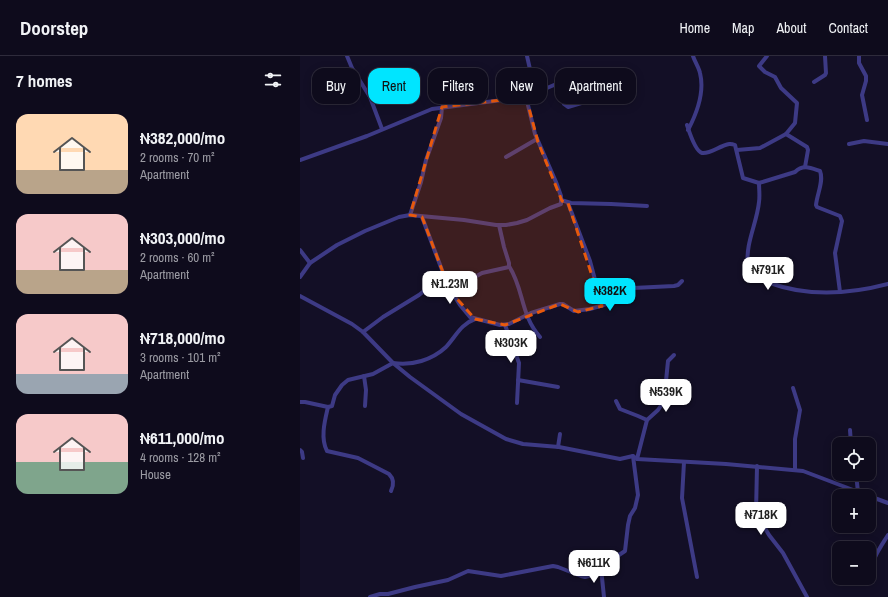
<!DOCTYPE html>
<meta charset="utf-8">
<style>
body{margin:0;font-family:"Archivo Narrow",sans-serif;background:#171425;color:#f1f3f6;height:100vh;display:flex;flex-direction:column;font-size:15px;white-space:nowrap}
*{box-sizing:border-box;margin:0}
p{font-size:13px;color:#9b9ba3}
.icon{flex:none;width:22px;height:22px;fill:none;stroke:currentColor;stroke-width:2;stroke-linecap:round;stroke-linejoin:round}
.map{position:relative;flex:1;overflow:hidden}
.details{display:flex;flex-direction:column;background:#0e0b1c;width:300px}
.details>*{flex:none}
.banner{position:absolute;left:12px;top:12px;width:380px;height:36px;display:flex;gap:8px}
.buttons{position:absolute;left:532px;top:381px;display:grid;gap:8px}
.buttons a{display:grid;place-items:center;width:44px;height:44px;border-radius:8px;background:#0e0b1c;box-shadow:0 2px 10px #0003,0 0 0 1px #2e2b3b;font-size:20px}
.price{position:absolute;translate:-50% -34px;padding:0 9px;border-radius:8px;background:#fff;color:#222;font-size:13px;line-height:26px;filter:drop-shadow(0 1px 2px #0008)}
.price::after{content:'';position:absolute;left:50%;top:24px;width:12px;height:9px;margin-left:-6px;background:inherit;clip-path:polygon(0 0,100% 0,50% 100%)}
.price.active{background:#00e5ff;color:#111}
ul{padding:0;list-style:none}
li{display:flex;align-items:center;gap:12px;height:100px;padding:0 16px}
li span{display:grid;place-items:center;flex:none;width:112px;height:80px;border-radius:12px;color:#555}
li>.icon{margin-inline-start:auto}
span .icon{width:48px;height:48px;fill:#fffc;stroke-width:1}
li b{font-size:17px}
h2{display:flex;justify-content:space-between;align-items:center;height:48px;padding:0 16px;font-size:17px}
.chip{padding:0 14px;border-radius:12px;background:#0e0b1c;box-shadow:0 2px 10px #0003,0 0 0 1px #2e2b3b;font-size:14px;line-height:36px}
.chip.active{background:#00e5ff;color:#111}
header{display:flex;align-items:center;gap:24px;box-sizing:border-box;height:56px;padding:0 20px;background:#0e0b1c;border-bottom:1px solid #2e2b3b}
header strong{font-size:19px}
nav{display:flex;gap:22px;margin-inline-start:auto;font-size:14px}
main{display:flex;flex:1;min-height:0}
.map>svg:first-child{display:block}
</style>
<header>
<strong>Doorstep</strong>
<nav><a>Home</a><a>Map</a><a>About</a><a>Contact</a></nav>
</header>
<main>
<section class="details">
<h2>7 homes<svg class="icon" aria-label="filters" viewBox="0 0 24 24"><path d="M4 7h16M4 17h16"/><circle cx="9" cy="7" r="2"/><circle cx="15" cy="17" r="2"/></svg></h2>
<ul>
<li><span style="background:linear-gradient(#ffd9b3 70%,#b9a48a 0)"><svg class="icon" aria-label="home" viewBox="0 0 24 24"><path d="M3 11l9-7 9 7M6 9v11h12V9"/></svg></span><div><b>₦382,000/mo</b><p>2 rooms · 70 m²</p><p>Apartment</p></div></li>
<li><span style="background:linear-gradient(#f6c9c9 70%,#b9a48a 0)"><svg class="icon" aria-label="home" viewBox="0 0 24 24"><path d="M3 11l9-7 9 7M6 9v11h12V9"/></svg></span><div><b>₦303,000/mo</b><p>2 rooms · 60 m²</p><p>Apartment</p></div></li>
<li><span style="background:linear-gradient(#f6c9c9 75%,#9aa5b1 0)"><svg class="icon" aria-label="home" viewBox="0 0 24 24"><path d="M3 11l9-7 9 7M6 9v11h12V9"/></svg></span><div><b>₦718,000/mo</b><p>3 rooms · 101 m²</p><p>Apartment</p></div></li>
<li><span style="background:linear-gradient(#f6c9c9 60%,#7fa58c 0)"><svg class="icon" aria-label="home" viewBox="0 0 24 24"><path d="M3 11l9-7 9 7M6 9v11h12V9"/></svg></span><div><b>₦611,000/mo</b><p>4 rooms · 128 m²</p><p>House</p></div></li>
</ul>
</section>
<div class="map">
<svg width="588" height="541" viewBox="0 0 588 541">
<rect width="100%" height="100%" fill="#130f26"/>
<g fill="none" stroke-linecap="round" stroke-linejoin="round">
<!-- minor -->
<g stroke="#3d3a85" stroke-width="4">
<path d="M47 0 52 12 70 41 82 73"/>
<path d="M227 0 234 31 239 36"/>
<path d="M559 0V7L566 20V25L562 39 567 64"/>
<path d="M514 26 525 19 526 17 525 0"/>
<path d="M257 28 264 48 268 51 308 39"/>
<path d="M387 69C389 75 395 95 402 97 409 98 417 92 423 90 428 88 430 87 435 89L443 122 459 127 495 116C503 108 511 112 520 115 524 125 517 138 516 149L517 151 540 160 542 165 535 197 540 236"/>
<path d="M388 74C397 57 405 37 400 17 399 12 395 6 393 0"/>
<path d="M486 78 507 91 508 94 505 111"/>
<path d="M549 88 564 85 588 88"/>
<path d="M437 94 460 92 486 78 495 67 497 47 481 32 475 21 465 16 459 10 467 0"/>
<path d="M206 101 237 83"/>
<path d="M0 104 67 80 132 53 226 41 261 26"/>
<path d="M459 127C459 133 460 140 459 146 457 167 445 188 448 209 450 222 460 224 470 227 508 241 550 238 588 228"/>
<path d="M261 144 271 147 311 148 347 150"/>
<path d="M268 147 290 205 302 250"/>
<path d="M110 159 121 126 126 104 141 62 142 51"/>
<path d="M122 161 148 230 160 249 170 261 200 269 209 268 231 257 260 248H263L274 255 290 253 327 242 333 238V232L374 230 378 229 382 225"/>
<path d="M0 194 10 207"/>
<path d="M209 210C224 233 220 258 240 281"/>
<path d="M0 221 10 207 37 189 65 175 99 161 110 159 164 164 196 169H206L217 167 227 164 250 152 261 148V140L256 126 235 78 226 41"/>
<path d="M150 235 182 217 209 211V207L204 191 199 169"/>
<path d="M0 240 52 268 63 276 93 307 110 321 161 358 206 383 223 388 259 391 320 403 333 400 337 403 426 408 503 415 569 440"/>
<path d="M205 269 219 307 217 347"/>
<path d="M63 276 83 261 119 239 129 231 142 216"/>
<path d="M64 320 66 334 65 350"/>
<path d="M218 324 258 331"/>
<path d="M493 332 500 354 495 383V414"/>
<path d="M316 345 320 353 338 360 347 364"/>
<path d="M0 346H5L28 351"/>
<path d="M550 374 551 388"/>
<path d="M258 391 260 378"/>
<path d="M0 394 2 396 3 402"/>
<path d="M337 403 347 364 358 354 364 345 368 305 374 299"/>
<path d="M384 406 382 442 397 521"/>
<path d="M457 410 456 457 469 479 483 497 507 541"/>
<path d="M556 418 558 436"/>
<path d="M91 435C94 429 94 423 89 418L58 402 27 395C20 382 25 364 28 351L32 350 35 339 42 329 48 324 73 318 93 307C112 310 132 304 146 291 156 280 161 268 175 263"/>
<path d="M569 440 588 447"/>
<path d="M301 512 304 541"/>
<path d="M570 520C571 504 580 492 588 479"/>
<path d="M70 541 80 538H88L115 531 148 524 168 515 201 520 253 510 258 511 281 520 285 521 293 519 310 505 325 495 328 469 330 460 335 452 338 439 333 400"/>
</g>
</g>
<!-- marked area -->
<path fill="#e8590c" fill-opacity="0.2" stroke="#e8590c" stroke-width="3" stroke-dasharray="8 5" stroke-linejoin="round" d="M226 41 238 86 262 145 268 147 302 250 278 256 260 248 205 269 175 263 150 235 122 161 110 159 142 51Z"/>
</svg>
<div class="buttons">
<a><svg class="icon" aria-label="locate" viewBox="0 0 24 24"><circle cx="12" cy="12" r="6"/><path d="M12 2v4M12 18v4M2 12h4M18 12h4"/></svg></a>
<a>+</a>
<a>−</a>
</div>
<b class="price" style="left:468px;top:235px">₦791K</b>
<b class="price" style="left:150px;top:249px">₦1.23M</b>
<b class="price active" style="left:310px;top:256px">₦382K</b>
<b class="price" style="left:211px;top:308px">₦303K</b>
<b class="price" style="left:366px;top:357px">₦539K</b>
<b class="price" style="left:461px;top:480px">₦718K</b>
<b class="price" style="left:294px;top:528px">₦611K</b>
<div class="banner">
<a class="chip">Buy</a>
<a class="chip active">Rent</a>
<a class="chip">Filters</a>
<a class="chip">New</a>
<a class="chip">Apartment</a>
</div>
</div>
</main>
